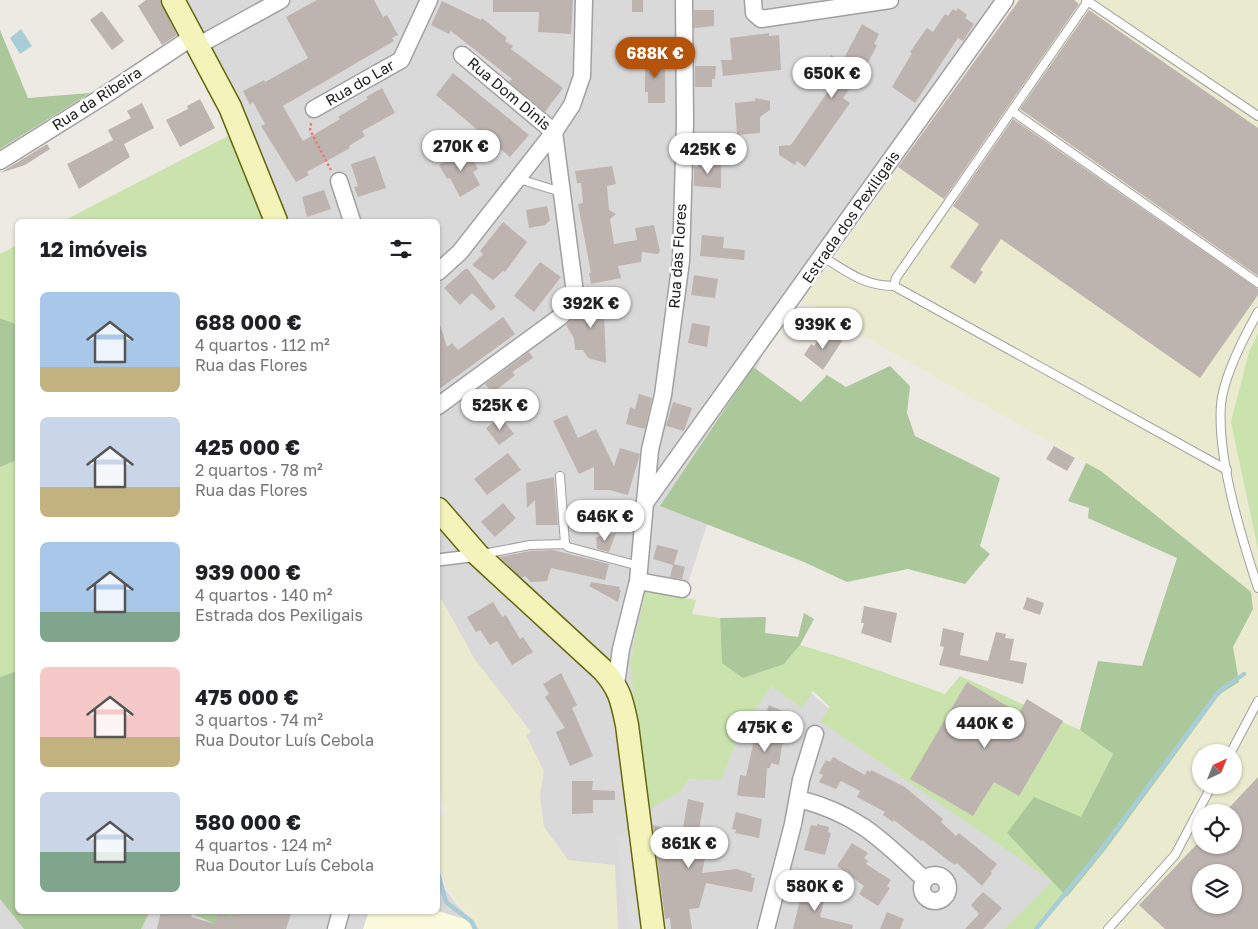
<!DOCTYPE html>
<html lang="pt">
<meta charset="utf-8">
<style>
body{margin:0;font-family:"Golos Text",sans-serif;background:#f2f2f2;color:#202124;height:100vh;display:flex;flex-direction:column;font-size:19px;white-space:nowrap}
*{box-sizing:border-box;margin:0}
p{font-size:16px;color:#757577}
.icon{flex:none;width:28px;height:28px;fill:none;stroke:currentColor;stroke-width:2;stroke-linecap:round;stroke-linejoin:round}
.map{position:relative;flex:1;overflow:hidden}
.details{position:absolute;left:15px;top:219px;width:425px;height:695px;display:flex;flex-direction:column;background:#fff;border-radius:8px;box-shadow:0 1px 4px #0004}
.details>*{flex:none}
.needle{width:32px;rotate:43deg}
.tools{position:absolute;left:1192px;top:744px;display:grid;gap:10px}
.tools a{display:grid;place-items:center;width:50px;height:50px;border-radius:50%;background:#fff;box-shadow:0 1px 4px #0004;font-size:25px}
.price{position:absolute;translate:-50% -42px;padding:0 11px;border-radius:18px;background:#fff;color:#222;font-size:16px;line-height:32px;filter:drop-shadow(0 1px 2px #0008)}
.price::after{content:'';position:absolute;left:50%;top:30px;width:15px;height:11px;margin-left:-8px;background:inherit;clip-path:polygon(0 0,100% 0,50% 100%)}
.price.current{background:#b45309;color:#fff}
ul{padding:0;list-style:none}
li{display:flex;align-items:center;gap:15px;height:125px;padding:0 25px}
li span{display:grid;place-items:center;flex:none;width:140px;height:100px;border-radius:8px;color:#555}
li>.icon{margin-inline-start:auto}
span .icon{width:60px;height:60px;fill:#fffc;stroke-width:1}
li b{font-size:21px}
h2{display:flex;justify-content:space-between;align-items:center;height:60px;padding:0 25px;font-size:21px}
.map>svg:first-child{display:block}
</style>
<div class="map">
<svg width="1258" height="929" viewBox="0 0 1258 929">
<rect width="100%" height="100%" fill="#ede9e3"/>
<!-- residential -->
<g fill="#dad9d9">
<path d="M185 0H1010L772 323 670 639 799 682 905 777 1056 880 1009 929H540L438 617V221H267Z"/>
<path d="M0 866 18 911H438V880L456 904 480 929H0Z"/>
</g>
<!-- education -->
<path fill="#fcfadd" d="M369 911H438L468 920 473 929H363Z"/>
<!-- farmland -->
<g fill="#eaeacf" fill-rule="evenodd">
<path d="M1018 0H1258V333L1249 352 1245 496 1258 550V929H1033L1064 893 1067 897 1106 849 1220 694 1238 682 1233 647 1253 609 1251 592 1101 471 802 301 824 271 833 270 840 258 838 253ZM1201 752H1234V785H1201ZM1201 812H1234V845H1201ZM1201 872H1234V905H1201Z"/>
<path d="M438 600H442L474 658 531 732 526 735 544 771 540 795 544 827 568 860 615 865 618 929H479L449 890 438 866V817L447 813 442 802 438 752Z"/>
</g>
<!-- grass -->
<g fill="#cae3ad">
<path d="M232 134 264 221H63Z"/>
<path d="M17 245V325L0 318V254Z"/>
<path d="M1258 333V550L1231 422 1249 352Z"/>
<path d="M17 460V671L0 677V467Z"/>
<path d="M645 591 696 600 692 614 720 618 722 663 784 664 800 645 843 658 945 694 960 676 1080 730 1113 754 1081 817 1007 833 1064 893 1033 929H1004L1052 881 820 721 830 707 813 691 802 708 771 686 740 732 721 780 689 779 681 791 647 811 630 663Z"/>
</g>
<!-- forest -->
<g fill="#abc89b">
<path d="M0 30 28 98 90 93 0 149Z"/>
<path d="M0 318 18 325 17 460 0 467Z"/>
<path d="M890 366 910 386 907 413 915 436 1000 478 980 546 990 554 965 584 908 569 847 582 804 562 660 506 753 367 801 402 827 375 846 387Z"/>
<path d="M1086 463 1101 471 1251 592 1253 609 1233 647 1239 682 1220 694 1106 849 1067 897 1007 833 1034 797 1081 817 1113 754 1080 730 1098 661 1142 666 1177 558 1088 518 1089 508 1068 501Z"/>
<path d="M804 613 814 619 800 645 784 664 743 678 722 663 720 618 766 617 765 633 798 637Z"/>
<path d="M17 671 18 911H150L141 929H24L0 899V677Z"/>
<path d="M187 911H242L234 929H225Z"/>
</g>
<!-- parking -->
<path fill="#dcdcdc" d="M633 835 645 929H630L616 836Z"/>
<!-- water -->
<path fill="#a7ced7" d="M21 29 32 46 20 54 10 38Z"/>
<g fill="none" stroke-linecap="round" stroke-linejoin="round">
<!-- stream -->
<g stroke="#a7ced7" stroke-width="4.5">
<path d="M438 873 446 902 472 922 475 929"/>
<path d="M1036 929 1098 854 1219 691 1244 674"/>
</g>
</g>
<!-- building -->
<g fill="#bdb4b0" fill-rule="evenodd">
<path d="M146 0H160L177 35 162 45 138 6Z"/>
<path d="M317 0H374L383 17 387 15 398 35 392 38 394 41 283 106 303 141 340 119 338 117 368 99 366 97 382 88 395 113 362 131 365 136 349 146 350 148 307 172 309 175 296 182 261 126 265 124 253 102 250 105 243 91 264 80 265 82 308 58 286 17Z"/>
<path d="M493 0H573L571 34 538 32 539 12H493Z"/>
<rect x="632" y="0" width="11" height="12"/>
<path d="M1019 0H1074L1079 4 944 199 898 167Z"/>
<path d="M442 1 481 20 482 18 507 38 505 41 513 46 511 49 563 88 545 112 509 82 512 79 451 31 449 34 431 25Z"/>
<path d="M958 8 967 15 965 18 974 24 963 41 958 38 915 103 892 87 912 53 910 52 927 28 933 32 945 14 948 16 953 9 956 11Z"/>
<path d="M694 10H714V26L694 28Z"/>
<path d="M1089 10 1258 128V276L1020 109Z"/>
<path d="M102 11 124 41 112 50 90 20Z"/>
<path d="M862 24 879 34 874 44 877 45 868 63 843 98 850 103 805 167 797 161 795 165 779 155V146L791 145 838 77 824 68 831 55 842 62Z"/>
<path d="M769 33V36L779 35 781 70 723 76 721 60H732L730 38Z"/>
<path d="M645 56H665V103H648V92H645Z"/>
<path d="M695 66H716L715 79H712V87H695Z"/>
<path d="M453 73 529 135 510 157 436 95Z"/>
<path d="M755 98 770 101V110L760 117V133L737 135 735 103 755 101Z"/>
<path d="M200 99 215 128 180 147 166 120 188 109 187 106Z"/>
<path d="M142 103 154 128 124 144 130 157 79 189 67 164 113 140 108 130 131 118 127 111Z"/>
<path d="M1013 119 1258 289V295L1200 378 1001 239 980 270 983 272 975 284 950 267 979 224 953 206Z"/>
<path d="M47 144 50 149 25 165 0 173Z"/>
<path d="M467 149 478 169 473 172 480 185 460 197 450 178 447 179 439 165Z"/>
<path d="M375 156 386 188 358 197 354 187 358 186 351 164Z"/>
<path d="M698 161 721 162V188L694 186V167H698Z"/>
<path d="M612 166 616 184 607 186 609 210 616 214 610 219 614 244 637 240 635 228 654 225 660 251 658 254 642 252 641 262 618 266 621 278 591 284 589 273H591L578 204 583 203 581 183H577L575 171Z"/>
<path d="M324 190 331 209 307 217 302 197Z"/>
<path d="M547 206 550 220 545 225 529 228 526 210Z"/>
<path d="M503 222 527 242 505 272 503 271 493 280 472 265 483 254 480 251Z"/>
<path d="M702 235 724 237 723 248 745 250 744 260 700 256Z"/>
<path d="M540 262 561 277 534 312 514 296Z"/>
<path d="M465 269H468L496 307 491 311 472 293 460 305 444 288Z"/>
<path d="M694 275 718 279 715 298 691 295Z"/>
<path d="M607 292 609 312H604L606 363 588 358 583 350H575L574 338 566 325 578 313Z"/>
<path d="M503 317 515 334 438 390V325H440L447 347 452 343 458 350Z"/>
<path d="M692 323 710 326 707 347 688 343Z"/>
<path d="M825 330 842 341 823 370 804 355 811 344 814 346Z"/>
<path d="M529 352 533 358 512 372 515 375 493 393 485 384Z"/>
<path d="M639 394 652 398 645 429 626 424 630 407 635 409Z"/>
<path d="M673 402 692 408 684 431 666 426Z"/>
<path d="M567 415 578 438 596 429 614 466 620 448 640 454 628 495 609 490H594V467L579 474 553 421Z"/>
<path d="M501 417 514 434 499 445 486 428Z"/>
<path d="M1054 446 1075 458 1067 471 1046 459Z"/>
<path d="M508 453 521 470 487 495 474 479Z"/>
<path d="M554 477 558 525H536L535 500 527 508 526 483Z"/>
<path d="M503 503 516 518 495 537 481 522Z"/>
<path d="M588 509V524H569L568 510Z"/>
<path d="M616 533 609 552 597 549 596 537Z"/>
<path d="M657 545 678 550 674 564 685 567 682 579 670 577 673 565 653 559Z"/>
<path d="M553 550 609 564 605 580 551 568 547 581 531 582 525 576 522 578 499 557 531 551Z"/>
<path d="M591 582 620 587 619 590H621L618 602 589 586Z"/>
<path d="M1027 597 1044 603 1040 615 1023 609Z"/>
<path d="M493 602 502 617 506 615 520 639 523 637 533 652 512 665 497 641 490 645 480 630 476 632 467 617Z"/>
<path d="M864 606 897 613 891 643 861 633 864 623H861Z"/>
<path d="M943 628 964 633 960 655 988 661 996 632 1006 634 1005 638 1014 639 1010 660 1027 663 1023 684 939 665 944 647 940 646Z"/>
<path d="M561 673 577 705 572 708 593 756 570 766 556 732 565 728 545 697 549 694 543 684Z"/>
<path d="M967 682 1019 713 1027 699 1063 721 1019 796 994 782 973 816 910 779Z"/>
<path d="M769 705 796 717 788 734 784 733 779 765 771 763 770 768H767L765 798 740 796 737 795 740 775 746 776 754 740 757 741 765 723 762 722Z"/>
<path d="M833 757 865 775 867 770 870 772 871 770 905 787 943 819 941 822 956 836 959 833 997 864 991 872 992 873 982 886 957 863 955 865 949 861 922 840 921 841 894 820 893 822 883 815 885 812 857 797 860 791 841 781 836 789 819 782 823 775 819 773 826 760 830 762Z"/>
<path d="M1258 777V929H1165L1139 905 1196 845H1234V812H1225ZM1201 872H1234V905H1201Z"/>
<path d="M572 781H593L592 790 615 791V800H593V813L572 814Z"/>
<path d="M688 799 704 803 698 834 708 842 702 873 737 869 752 874 751 877 755 878 752 892 706 883 699 908 689 909 692 929H671L670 918 665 919 653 825 682 833Z"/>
<path d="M736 812 762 819 759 838 735 833 736 830 732 829Z"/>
<path d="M817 824 829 827 828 832 831 833 825 855 804 850 811 825 817 826Z"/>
<path d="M852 843 868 853 864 858 868 861 866 864 891 880 887 886 890 888 878 906 859 894 864 886 837 866Z"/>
<path d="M804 883 818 886 816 892 826 894 820 917 853 925 852 929H793Z"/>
<path d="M983 892 1002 908 983 929H965L979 914 971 905Z"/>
<path d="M161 911H193L191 917 215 924 218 913 232 918 233 911H292L286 929H157Z"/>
<path d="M887 912 904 919 900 929H880Z"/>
</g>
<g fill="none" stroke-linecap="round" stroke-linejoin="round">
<defs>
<g id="service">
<path d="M1086 0 1258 116"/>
<path d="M1012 111 1258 283"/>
<path d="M519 179 561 192"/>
<path d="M823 257C848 272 864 286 894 286L896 278 1088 1"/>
<path d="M894 286 1227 470"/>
<path d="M1258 312C1244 337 1224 375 1221 404 1217 459 1241 536 1258 588"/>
<path d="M560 476 565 544"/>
<path d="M483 554 530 545 565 544 568 547 639 566"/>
<path d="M1231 752 1258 701"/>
<path d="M1108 929 1175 855 1212 785"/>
</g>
<path id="pedestrian" d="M438 560 478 555"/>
<g id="minor">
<path d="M753 0 754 13 761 19 890 0"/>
<path d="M199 45 281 0"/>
<path d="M314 109 401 60 429 0"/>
<path d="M0 161 99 99 194 36"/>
<path d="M339 181 352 221"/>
<path d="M438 272 460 252 554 132 462 55"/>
<path d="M438 406 560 317 569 309 575 293 554 132 572 105 582 76 584 0"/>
<path d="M645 502 650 450 663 395 681 261 685 123 684 0"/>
<path d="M638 581 682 589"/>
<path d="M616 684 621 649 638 581 645 503 1005 0"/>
<path d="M799 799C858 814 882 840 925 880"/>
<circle cx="935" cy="888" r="13"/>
<path d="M336 929 341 911"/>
<path d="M766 929 793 824 801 780 815 734"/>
</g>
<g id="secondary">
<path d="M173 0 230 107 276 221"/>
<path d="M438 509 478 555 603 670C620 689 622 701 627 725L653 929"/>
</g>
</defs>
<!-- service casing -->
<use href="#service" stroke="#a0a0a0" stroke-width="10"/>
<!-- pedestrian casing -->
<use href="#pedestrian" stroke="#a0a0a0" stroke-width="14"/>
<!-- minor casing -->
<use href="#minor" stroke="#a0a0a0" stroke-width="19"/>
<!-- secondary casing -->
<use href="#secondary" stroke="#63680e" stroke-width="25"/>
<!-- path -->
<path stroke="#ec7a74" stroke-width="2.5" stroke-dasharray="2.5 2.5" stroke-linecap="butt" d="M311 123 310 130 331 170"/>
<!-- service -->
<use href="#service" stroke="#fff" stroke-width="8"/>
<!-- pedestrian -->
<use href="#pedestrian" stroke="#fff" stroke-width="11"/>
<!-- minor -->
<use href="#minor" stroke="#fff" stroke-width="16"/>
<!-- secondary -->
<use href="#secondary" stroke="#f3f3ba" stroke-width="22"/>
</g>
<g text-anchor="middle" stroke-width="5" stroke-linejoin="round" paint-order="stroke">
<!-- street labels -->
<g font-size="15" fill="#1c1c1c" stroke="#fff">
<text transform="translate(360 83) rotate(-30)" y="5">Rua do Lar</text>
<text transform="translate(509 94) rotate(40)" y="5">Rua Dom Dinis</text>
<text transform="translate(97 99) rotate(-33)" y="5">Rua da Ribeira</text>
<text transform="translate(851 217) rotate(-55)" y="5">Estrada dos Pexiligais</text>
<text transform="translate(678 256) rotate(-86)" y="5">Rua das Flores</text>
</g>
</g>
</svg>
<div class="tools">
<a><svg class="needle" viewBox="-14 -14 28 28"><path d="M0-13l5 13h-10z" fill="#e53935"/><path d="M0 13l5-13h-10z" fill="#757577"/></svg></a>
<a><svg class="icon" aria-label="locate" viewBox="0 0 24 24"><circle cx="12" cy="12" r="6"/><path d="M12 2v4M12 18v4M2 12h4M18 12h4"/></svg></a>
<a><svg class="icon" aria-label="layers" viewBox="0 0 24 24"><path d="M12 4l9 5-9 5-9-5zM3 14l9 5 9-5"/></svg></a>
</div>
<b class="price current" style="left:655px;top:79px">688K €</b>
<b class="price" style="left:832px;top:99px">650K €</b>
<b class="price" style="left:461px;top:172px">270K €</b>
<b class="price" style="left:708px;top:175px">425K €</b>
<b class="price" style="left:591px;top:329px">392K €</b>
<b class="price" style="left:823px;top:350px">939K €</b>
<b class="price" style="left:500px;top:431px">525K €</b>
<b class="price" style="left:605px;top:542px">646K €</b>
<b class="price" style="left:985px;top:749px">440K €</b>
<b class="price" style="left:765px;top:753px">475K €</b>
<b class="price" style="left:689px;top:869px">861K €</b>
<b class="price" style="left:815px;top:912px">580K €</b>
<section class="details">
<h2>12 imóveis<svg class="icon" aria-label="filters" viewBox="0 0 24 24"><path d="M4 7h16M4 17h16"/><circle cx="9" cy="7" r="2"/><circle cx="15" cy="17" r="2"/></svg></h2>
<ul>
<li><span style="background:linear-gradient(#a9c7e8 75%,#c2b280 0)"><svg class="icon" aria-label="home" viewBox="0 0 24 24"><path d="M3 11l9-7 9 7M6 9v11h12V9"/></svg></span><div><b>688 000 €</b><p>4 quartos · 112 m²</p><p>Rua das Flores</p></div></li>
<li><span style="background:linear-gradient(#c9d6e8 70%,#c2b280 0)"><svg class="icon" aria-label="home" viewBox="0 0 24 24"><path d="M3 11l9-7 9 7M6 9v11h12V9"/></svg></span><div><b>425 000 €</b><p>2 quartos · 78 m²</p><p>Rua das Flores</p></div></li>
<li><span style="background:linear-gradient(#a9c7e8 70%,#7fa58c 0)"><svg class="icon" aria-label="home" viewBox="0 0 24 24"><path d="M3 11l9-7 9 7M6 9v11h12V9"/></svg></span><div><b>939 000 €</b><p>4 quartos · 140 m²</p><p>Estrada dos Pexiligais</p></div></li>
<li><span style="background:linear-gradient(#f6c9c9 70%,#c2b280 0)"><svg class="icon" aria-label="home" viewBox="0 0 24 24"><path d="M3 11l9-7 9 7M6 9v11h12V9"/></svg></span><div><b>475 000 €</b><p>3 quartos · 74 m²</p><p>Rua Doutor Luís Cebola</p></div></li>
<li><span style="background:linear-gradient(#c9d6e8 60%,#7fa58c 0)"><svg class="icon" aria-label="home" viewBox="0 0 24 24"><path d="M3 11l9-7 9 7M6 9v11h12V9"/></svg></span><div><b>580 000 €</b><p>4 quartos · 124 m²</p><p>Rua Doutor Luís Cebola</p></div></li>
</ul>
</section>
</div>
